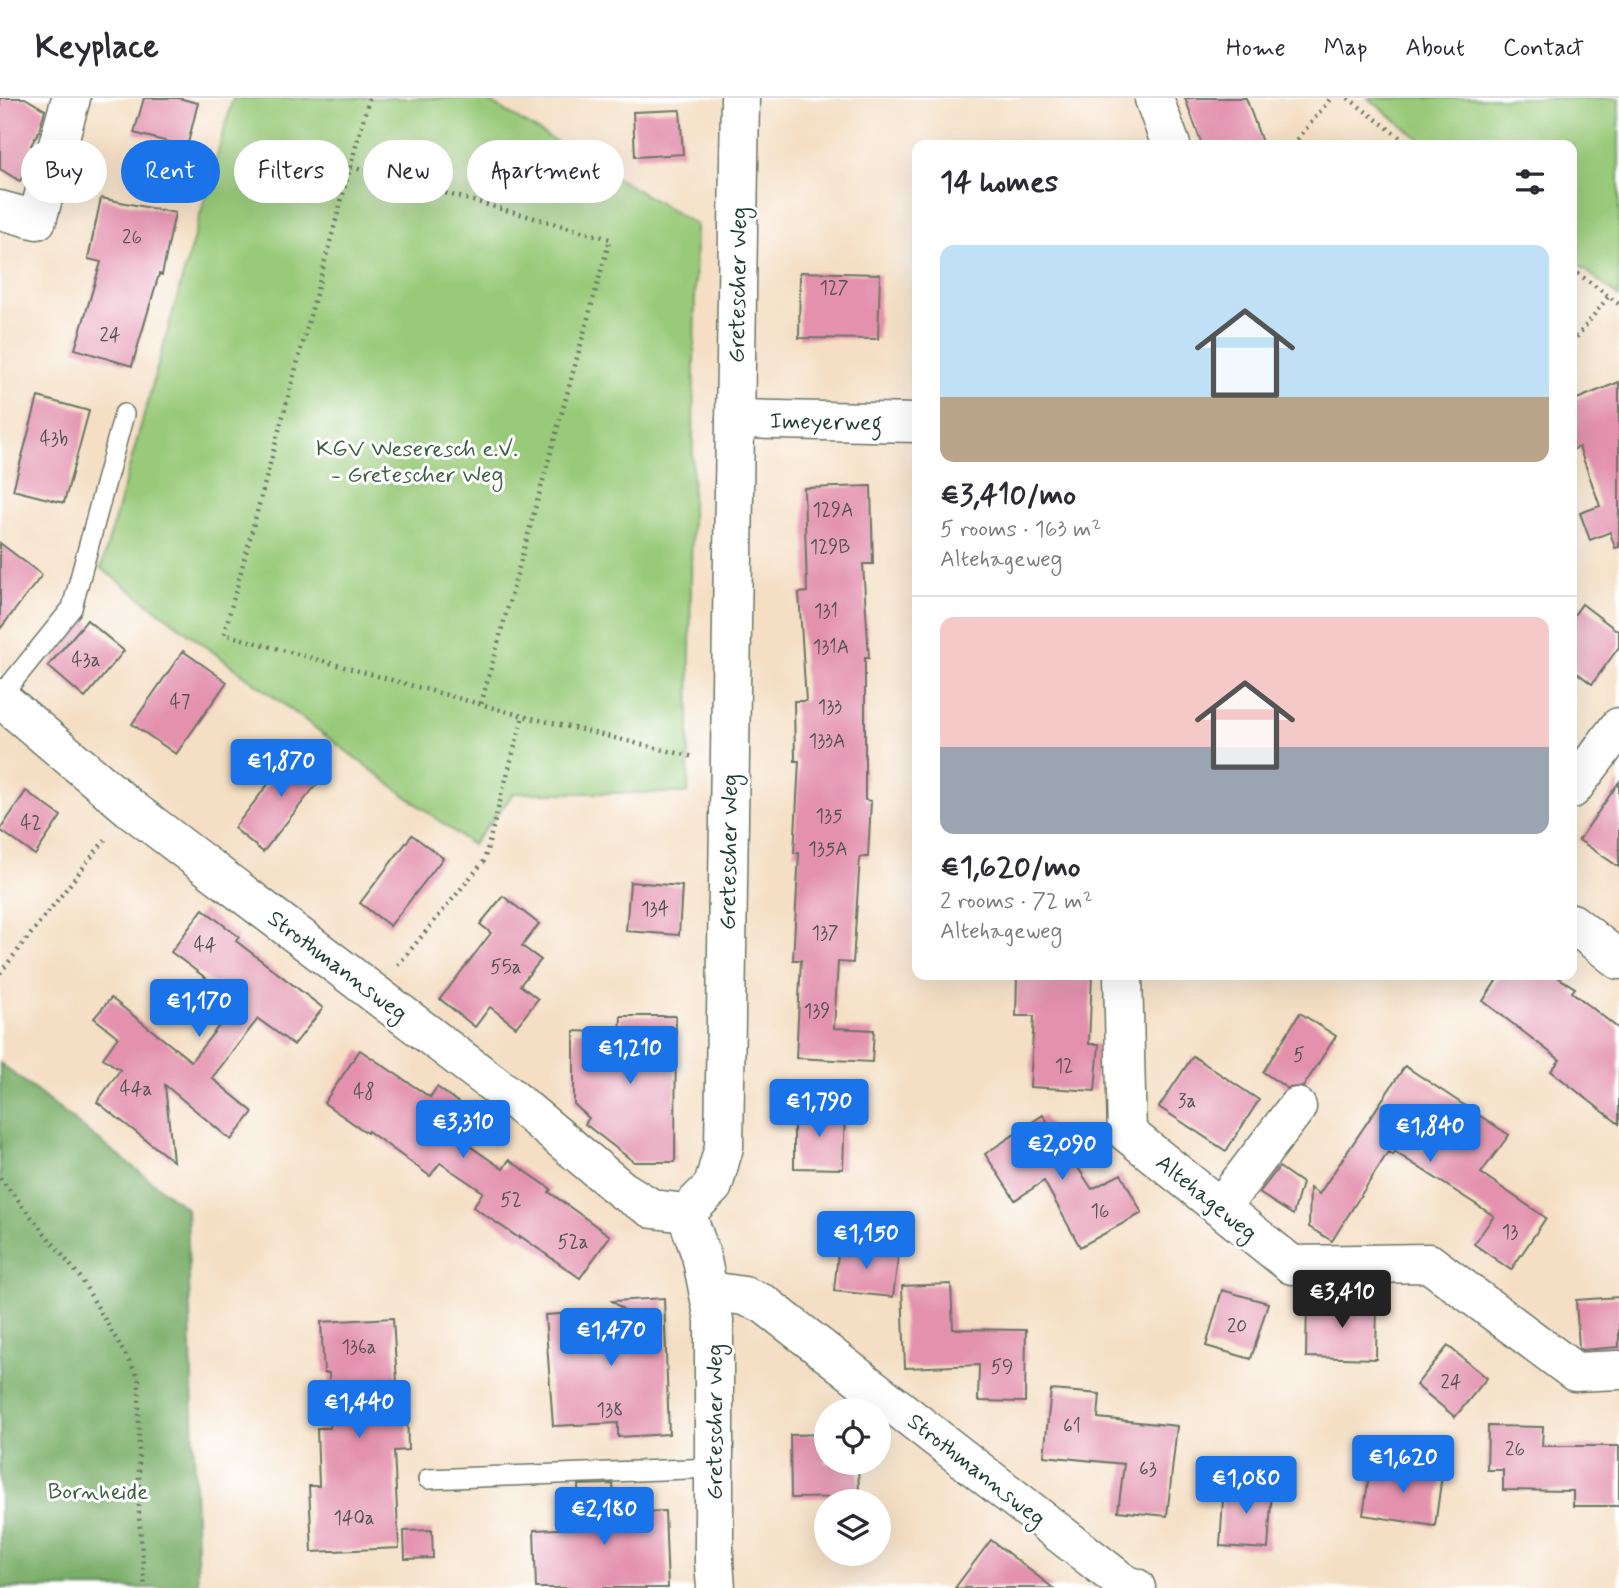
<!DOCTYPE html>
<meta charset="utf-8">
<style>
body{margin:0;font-family:Mynerve,sans-serif;background:#f7f7f7;color:#2b2b33;height:100vh;display:flex;flex-direction:column;font-size:26px;white-space:nowrap}
*{box-sizing:border-box;margin:0}
p{font-size:23px;color:#7c7c81}
.icon{flex:none;width:38px;height:38px;fill:none;stroke:currentColor;stroke-width:2;stroke-linecap:round;stroke-linejoin:round}
.map{position:relative;flex:1;overflow:hidden}
.details{position:absolute;left:912px;top:42px;width:665px;height:840px;display:flex;flex-direction:column;background:#fff;border-radius:14px;box-shadow:0 7px 28px #0002}
.details>*{flex:none}
.banner{position:absolute;left:21px;top:42px;width:665px;height:63px;display:flex;gap:14px}
.buttons{position:absolute;left:814px;top:1300px;display:grid;gap:14px}
.buttons a{display:grid;place-items:center;width:77px;height:77px;border-radius:50%;background:#fff;box-shadow:0 7px 28px #0002;font-size:35px}
.price{position:absolute;translate:-50% -60px;padding:0 16px;border-radius:7px;background:#1a73e8;color:#fff;font-size:23px;line-height:46px;filter:drop-shadow(0 2px 4px #0008)}
.price::after{content:'';position:absolute;left:50%;top:42px;width:21px;height:16px;margin-left:-10px;background:inherit;clip-path:polygon(0 0,100% 0,50% 100%)}
.price.selected{background:#222;color:#fff}
ul{padding:0;list-style:none}
li{display:grid;align-content:center;gap:14px;height:371px;padding:0 28px}
li+li{border-top:2px solid #e1e1e2}
li span{display:grid;place-items:center;height:217px;border-radius:14px;color:#555}
li>.icon{margin-inline-start:auto}
span .icon{width:126px;height:126px;fill:#fffc;stroke-width:1}
li b{font-size:30px}
h2{display:flex;justify-content:space-between;align-items:center;height:84px;padding:0 28px;font-size:30px}
.pill{padding:0 24px;border-radius:32px;background:#fff;box-shadow:0 7px 28px #0002;font-size:24px;line-height:63px}
.pill.selected{background:#1a73e8;color:#fff}
header{display:flex;align-items:center;gap:42px;box-sizing:border-box;height:98px;padding:0 35px;background:#fff;border-bottom:2px solid #e1e1e2}
header strong{font-size:33px}
nav{display:flex;gap:38px;margin-inline-start:auto;font-size:24px}
.map>svg:first-child{display:block}
</style>
<header>
<strong>Keyplace</strong>
<nav><a>Home</a><a>Map</a><a>About</a><a>Contact</a></nav>
</header>
<div class="map">
<svg width="1619" height="1490" viewBox="0 0 1619 1490">
<rect width="100%" height="100%" fill="#fff"/>
<filter id="ink" filterUnits="userSpaceOnUse"><feTurbulence type="fractalNoise" baseFrequency=".0143" numOctaves="2"/><feDisplacementMap in="SourceGraphic" scale="14" xChannelSelector="R" yChannelSelector="G"/><feConvolveMatrix kernelMatrix="1 2 1 2 8 2 1 2 1" color-interpolation-filters="sRGB"/></filter>
<filter id="wash" filterUnits="userSpaceOnUse"><feTurbulence type="fractalNoise" baseFrequency=".00686" numOctaves="4" result="noise"/><feDisplacementMap in="SourceGraphic" scale="28" xChannelSelector="R" yChannelSelector="G"/><feGaussianBlur stdDeviation="1.57" result="paint"/><feColorMatrix in="noise" values="0 0 0 0 0 0 0 0 0 0 0 0 0 0 0 0 0 1.4 0 .05"/><feComposite in="paint" operator="in"/></filter>
<g filter="url(#wash)">
<rect width="100%" height="100%" fill="#f4dfc4"/>
<!-- green -->
<g fill="#99ca79" stroke="#5c8456" stroke-width="2">
<path d="M233 0H483L696 127 688 695H514L472 747 101 470Z"/>
<path d="M1368 0H1619V199L1572 161V47H1427Z"/>
</g>
<!-- forest -->
<path fill="#7aae69" stroke="#4c764e" stroke-width="2" d="M0 965 187 1111 198 1490H0Z"/>
<g id="blocks">
<!-- building -->
<g fill="#e391ad">
<path d="M0 0H25L45 12 39 33 31 47 35 49 30 65 20 83 0 71Z"/>
<path d="M144 0H178L198 5 187 49 134 35Z"/>
<path d="M1185 0H1246L1263 47H1202Z"/>
<path d="M680 12 683 56 635 59 633 14Z"/>
<path d="M101 100 175 115 162 177 159 176 132 268 75 251 101 164 88 161Z"/>
<path d="M800 174 880 176 878 241 799 240Z"/>
<path d="M1619 284V449L1615 450 1610 434 1590 442 1580 415 1600 408 1579 349 1572 352V303Z"/>
<path d="M38 299 89 313 64 405 13 392Z"/>
<path d="M871 388 873 466H863L869 560H865V702L871 703 868 759H860L853 865 838 864 834 930 874 932 872 964 796 960 801 862H793L799 755H794L799 663H795L794 603H806L799 495 807 494 804 390Z"/>
<path d="M0 445 42 477 0 531Z"/>
<path d="M1582 506 1619 534V549L1592 586 1572 571V520Z"/>
<path d="M87 522 124 553 85 600 48 568Z"/>
<path d="M183 553 227 584 176 656 132 626Z"/>
<path d="M298 648 328 672 263 754 234 730Z"/>
<path d="M1619 684V769L1579 742Z"/>
<path d="M26 693 61 718 35 757 0 732Z"/>
<path d="M412 737 443 760 390 828 360 805Z"/>
<path d="M630 784 682 788 679 837 626 833Z"/>
<path d="M503 798 539 826 522 848 541 862 520 887 538 901 516 929 490 909 475 929 440 901 491 835 480 826Z"/>
<path d="M203 811 239 839 236 843 323 910 294 947 258 921 212 980 253 1014 231 1042 165 987 173 1063 97 1004 120 972 103 960 118 939 94 920 111 900 191 963 238 904 171 854Z"/>
<path d="M1017 877H1092L1089 946H1099L1095 993 1030 989 1034 918H1016Z"/>
<path d="M1500 877H1554L1575 890 1572 894 1619 931V1026L1551 973 1560 962 1483 903Z"/>
<path d="M1300 915 1336 938 1303 989 1287 990 1263 974Z"/>
<path d="M621 918H676L675 1064H634L585 1026 589 1020 574 1006V933L620 935Z"/>
<path d="M360 952 430 999 437 989 475 1017 458 1040 503 1071 509 1062 551 1091 549 1094 610 1138 580 1180 520 1138 519 1140 473 1109 483 1094 440 1065 430 1078 368 1033 367 1035 324 1005Z"/>
<path d="M1193 958 1259 1002 1226 1053 1159 1009Z"/>
<path d="M1405 968 1509 1037 1481 1075 1546 1120 1511 1172 1474 1146 1494 1118 1395 1054 1393 1057 1388 1054 1332 1143 1309 1129 1310 1090 1319 1096Z"/>
<path d="M794 1011 845 1012 843 1071 794 1070Z"/>
<path d="M1043 1017 1092 1091 1121 1076 1142 1115 1080 1149 1044 1083 1015 1102 985 1056Z"/>
<path d="M1279 1069 1302 1085 1293 1117 1259 1095Z"/>
<path d="M839 1146 899 1153 893 1199 834 1193Z"/>
<path d="M951 1186 953 1231 1026 1232 1025 1304 978 1303 979 1267 905 1270 902 1188Z"/>
<path d="M1222 1192 1268 1205 1251 1261 1206 1248Z"/>
<path d="M1619 1199V1249L1582 1252 1579 1250 1576 1202Z"/>
<path d="M664 1200 669 1336 618 1339V1325L553 1328 545 1217 624 1212 612 1203Z"/>
<path d="M1307 1203 1377 1204 1376 1261 1306 1259Z"/>
<path d="M393 1220 398 1300H407L408 1352 394 1353 399 1450 312 1454 309 1388H319L317 1330H330L329 1275H324L321 1224Z"/>
<path d="M1448 1248 1487 1280 1455 1319 1416 1287Z"/>
<path d="M1051 1292 1100 1296 1098 1320 1177 1328 1167 1418 1118 1413 1124 1366 1044 1358Z"/>
<path d="M1488 1328 1543 1329 1542 1348H1619V1408H1573V1393L1503 1392V1372H1487Z"/>
<path d="M826 1336V1365H858L859 1399 791 1400 790 1337Z"/>
<path d="M1371 1366 1442 1377 1435 1428 1363 1417Z"/>
<path d="M613 1386 615 1415 665 1413 668 1490H536L534 1432 580 1430 578 1387Z"/>
<path d="M1224 1386 1272 1389 1268 1451 1220 1448Z"/>
<path d="M432 1432 433 1460 405 1461 404 1433Z"/>
<path d="M991 1442 1053 1490H955Z"/>
</g>
</g>
</g>
<g filter="url(#ink)">
<use href="#blocks" fill-opacity="0" stroke="#6a7666" stroke-width="2"/>
<g fill="none" stroke-linecap="round" stroke-linejoin="round">
<defs>
<g id="service">
<path d="M0 599 72 510 124 316"/>
<path d="M428 1381 714 1370"/>
</g>
<g id="minor">
<path d="M1154 1 1171 47"/>
<path d="M0 112 37 122 71 0"/>
<path d="M735 321 917 325"/>
<path d="M0 600 130 710 507 996 622 1092 653 1111 686 1115"/>
<path d="M1572 691 1619 629"/>
<path d="M1572 825 1619 862"/>
<path d="M1123 877 1127 1035 1292 1167 1429 1165 1575 1274 1619 1272"/>
<path d="M1220 1110 1297 1009"/>
<path d="M686 1115 713 1088 724 1049 740 0"/>
<path d="M686 1115 701 1157 714 1222V1464L716 1490"/>
<path d="M710 1193 744 1198 764 1206 1126 1487 1136 1490"/>
</g>
</defs>
<!-- service casing -->
<use href="#service" stroke="#6a7666" stroke-width="22"/>
<!-- minor casing -->
<use href="#minor" stroke="#6a7666" stroke-width="41"/>
<!-- path -->
<g stroke="#6a7666" stroke-width="4.5" stroke-dasharray="2 5" stroke-linecap="butt">
<path d="M369 0 224 536 523 618 694 659"/>
<path d="M1348 0 1410 47"/>
<path d="M1293 47 1331 0"/>
<path d="M351 69 610 141 481 606"/>
<path d="M1572 171 1619 206"/>
<path d="M1572 245 1608 199"/>
<path d="M398 867 484 763 523 618"/>
<path d="M0 875 108 738"/>
<path d="M0 1080 80 1179 139 1280V1418L145 1490"/>
</g>
<!-- service -->
<use href="#service" stroke="#fff" stroke-width="19"/>
<!-- minor -->
<use href="#minor" stroke="#fff" stroke-width="38"/>
</g>
</g>
<g text-anchor="middle" stroke-width="6" stroke-linejoin="round" paint-order="stroke">
<!-- number labels -->
<g font-size="19" fill="#505252">
<text x="132" y="145">26</text>
<text x="834" y="196">127</text>
<text x="110" y="243">24</text>
<text x="54" y="347">43b</text>
<text x="833" y="418">129A</text>
<text x="830" y="455">129B</text>
<text x="826" y="519">131</text>
<text x="831" y="555">131A</text>
<text x="86" y="568">43a</text>
<text x="180" y="610">47</text>
<text x="830" y="615">133</text>
<text x="827" y="649">133A</text>
<text x="829" y="724">135</text>
<text x="31" y="731">42</text>
<text x="828" y="757">135A</text>
<text x="655" y="817">134</text>
<text x="825" y="841">137</text>
<text x="205" y="853">44</text>
<text x="506" y="875">55a</text>
<text x="817" y="919">139</text>
<text x="1299" y="963">5</text>
<text x="1064" y="974">12</text>
<text x="136" y="997">44a</text>
<text x="364" y="1000">48</text>
<text x="1187" y="1009">3a</text>
<text x="511" y="1108">52</text>
<text x="1100" y="1119">16</text>
<text x="1510" y="1140">13</text>
<text x="573" y="1150">52a</text>
<text x="1237" y="1234">20</text>
<text x="359" y="1255">136a</text>
<text x="1002" y="1275">59</text>
<text x="1451" y="1290">24</text>
<text x="610" y="1318">138</text>
<text x="1072" y="1334">61</text>
<text x="1515" y="1357">26</text>
<text x="1148" y="1377">63</text>
<text x="354" y="1426">140a</text>
</g>
<!-- street labels -->
<g font-size="23" fill="#1f3d34" stroke="#fff">
<text transform="translate(737 187) rotate(-89)" y="8">Gretescher Weg</text>
<text transform="translate(826 323) rotate(1)" y="8">Imeyerweg</text>
<text transform="translate(728 754) rotate(-89)" y="8">Gretescher Weg</text>
<text transform="translate(338 867) rotate(37)" y="8">Strothmannsweg</text>
<text transform="translate(1207 1099) rotate(39)" y="8">Altehageweg</text>
<text transform="translate(714 1324) rotate(-90)" y="8">Gretescher Weg</text>
<text transform="translate(977 1371) rotate(38)" y="8">Strothmannsweg</text>
</g>
<!-- park labels -->
<g font-size="23" fill="#3e6045" stroke="#fff">
<text x="417" y="358">KGV Weseresch e.V.<tspan x="417" dy="26">- Gretescher Weg</tspan></text>
<text x="98" y="1401">Bornheide</text>
</g>
</g>
</svg>
<div class="buttons">
<a><svg class="icon" aria-label="locate" viewBox="0 0 24 24"><circle cx="12" cy="12" r="6"/><path d="M12 2v4M12 18v4M2 12h4M18 12h4"/></svg></a>
<a><svg class="icon" aria-label="layers" viewBox="0 0 24 24"><path d="M12 4l9 5-9 5-9-5zM3 14l9 5 9-5"/></svg></a>
</div>
<b class="price" style="left:281px;top:701px">€1,870</b>
<b class="price" style="left:199px;top:941px">€1,170</b>
<b class="price" style="left:630px;top:988px">€1,210</b>
<b class="price" style="left:819px;top:1041px">€1,790</b>
<b class="price" style="left:463px;top:1062px">€3,310</b>
<b class="price" style="left:1430px;top:1066px">€1,840</b>
<b class="price" style="left:1062px;top:1084px">€2,090</b>
<b class="price" style="left:866px;top:1173px">€1,150</b>
<b class="price selected" style="left:1342px;top:1232px">€3,410</b>
<b class="price" style="left:611px;top:1270px">€1,470</b>
<b class="price" style="left:359px;top:1342px">€1,440</b>
<b class="price" style="left:1403px;top:1397px">€1,620</b>
<b class="price" style="left:1246px;top:1418px">€1,080</b>
<b class="price" style="left:604px;top:1449px">€2,180</b>
<div class="banner">
<a class="pill">Buy</a>
<a class="pill selected">Rent</a>
<a class="pill">Filters</a>
<a class="pill">New</a>
<a class="pill">Apartment</a>
</div>
<section class="details">
<h2>14 homes<svg class="icon" aria-label="filters" viewBox="0 0 24 24"><path d="M4 7h16M4 17h16"/><circle cx="9" cy="7" r="2"/><circle cx="15" cy="17" r="2"/></svg></h2>
<ul>
<li><span style="background:linear-gradient(#bfe0f5 70%,#b9a48a 0)"><svg class="icon" aria-label="home" viewBox="0 0 24 24"><path d="M3 11l9-7 9 7M6 9v11h12V9"/></svg></span><div><b>€3,410/mo</b><p>5 rooms · 163 m²</p><p>Altehageweg</p></div></li>
<li><span style="background:linear-gradient(#f6c9c9 60%,#9aa5b1 0)"><svg class="icon" aria-label="home" viewBox="0 0 24 24"><path d="M3 11l9-7 9 7M6 9v11h12V9"/></svg></span><div><b>€1,620/mo</b><p>2 rooms · 72 m²</p><p>Altehageweg</p></div></li>
</ul>
</section>
</div>
